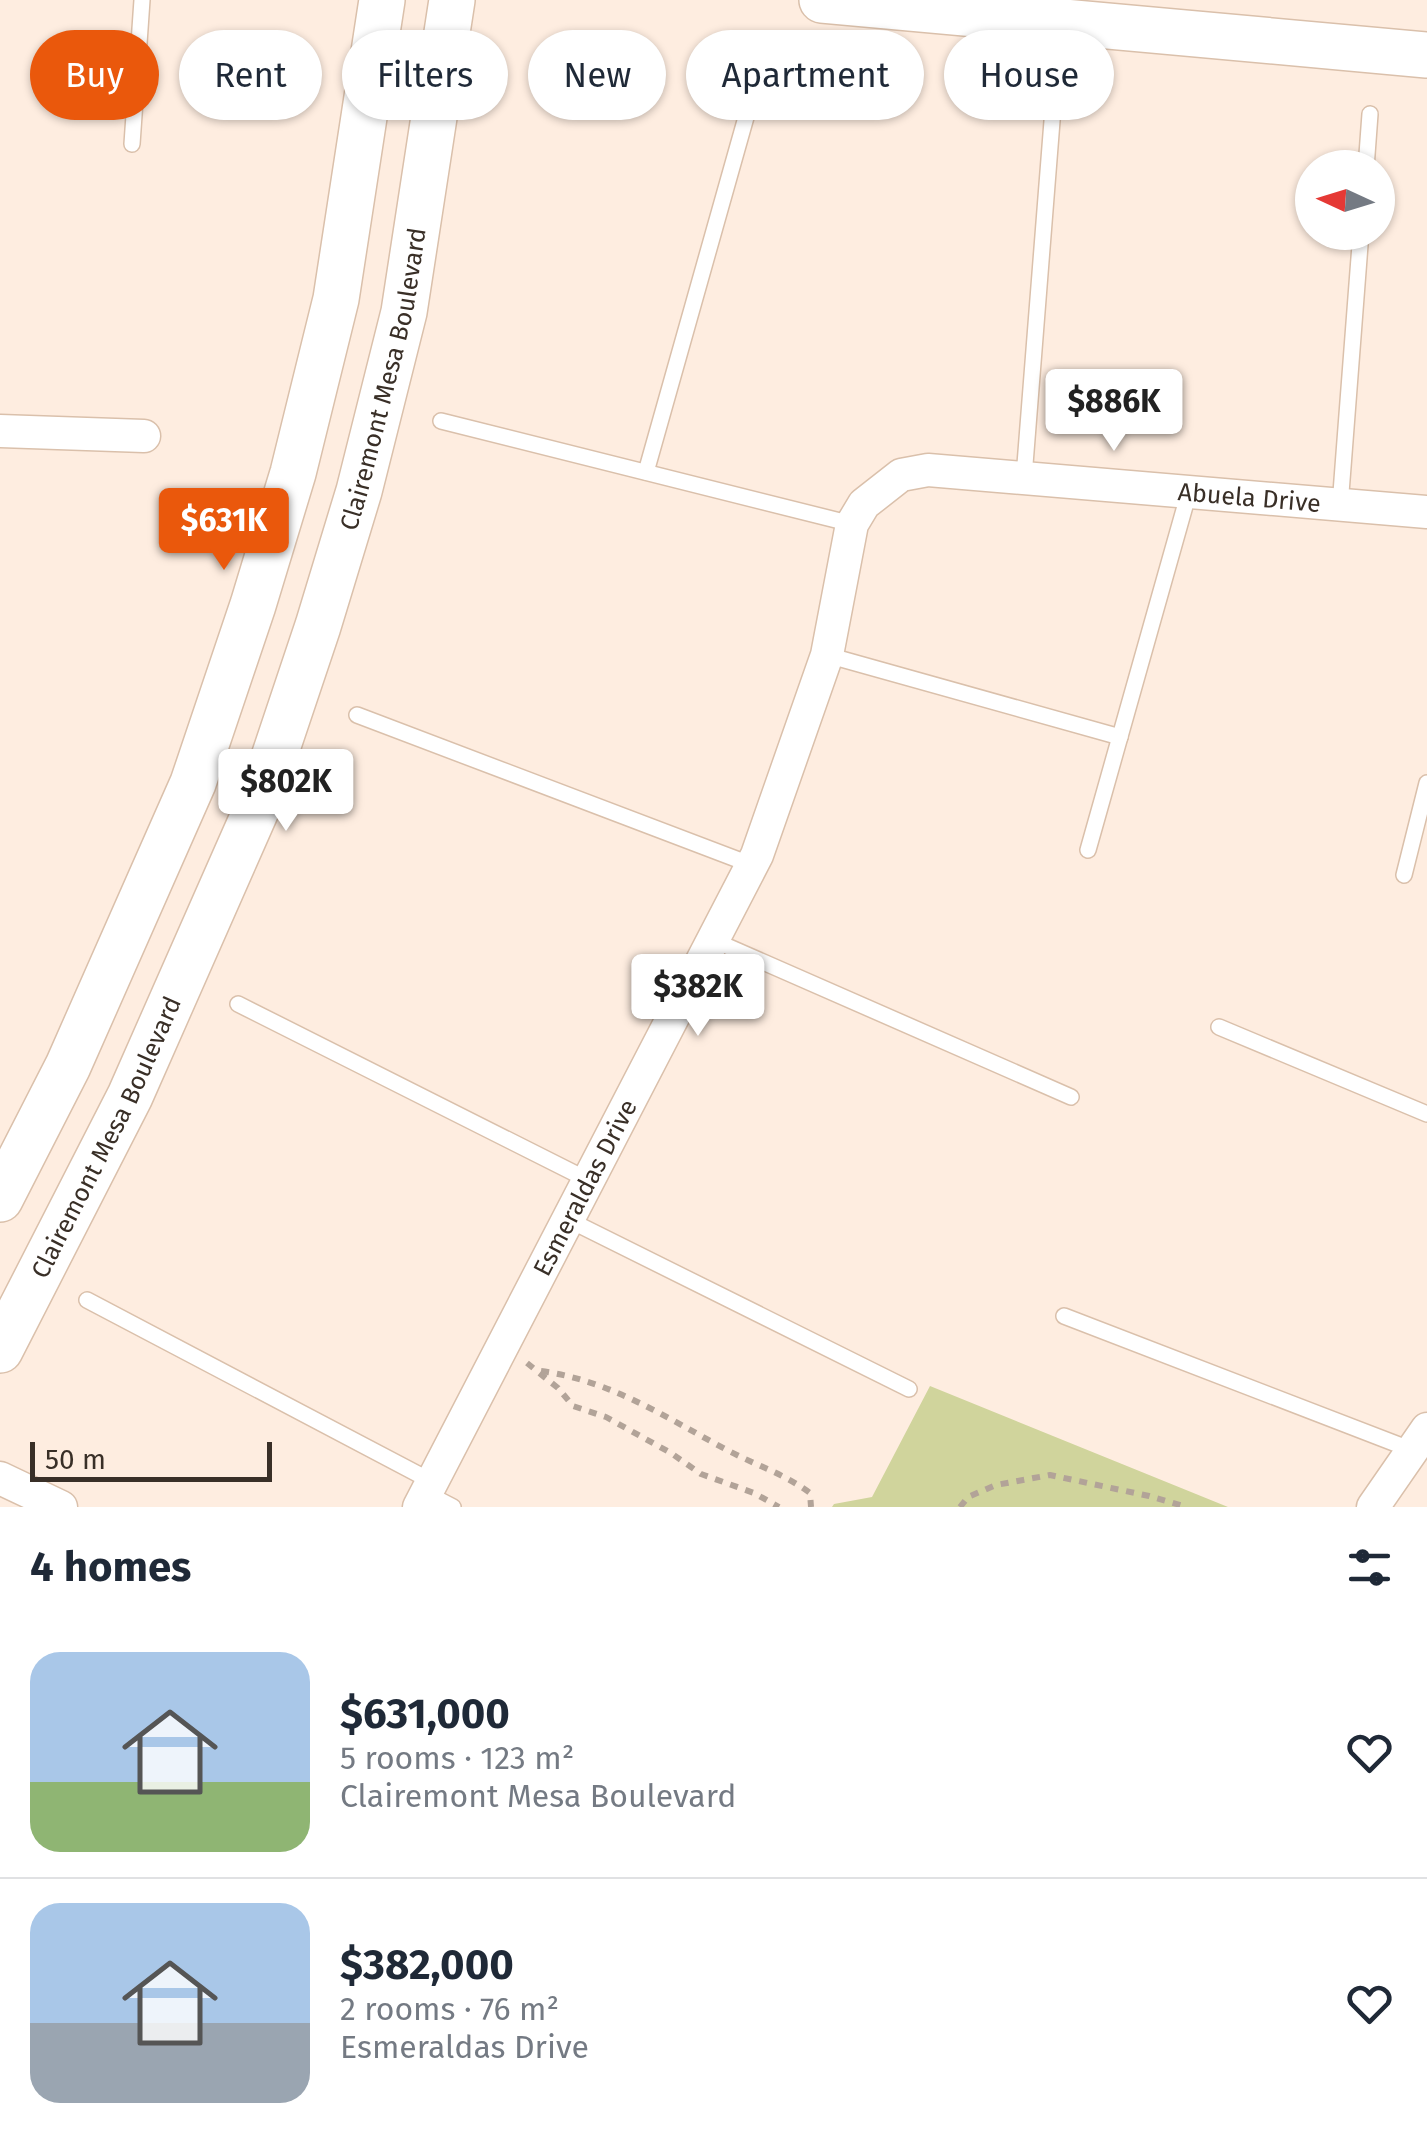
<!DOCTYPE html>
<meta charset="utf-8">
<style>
body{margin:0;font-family:"Fira Sans",sans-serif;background:#f6f6f7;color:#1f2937;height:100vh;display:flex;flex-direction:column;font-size:38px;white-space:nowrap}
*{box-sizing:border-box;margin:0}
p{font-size:32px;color:#747a83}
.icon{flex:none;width:55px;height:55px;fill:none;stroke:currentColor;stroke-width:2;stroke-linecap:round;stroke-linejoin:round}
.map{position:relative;height:1507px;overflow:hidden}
.sheet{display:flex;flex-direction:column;background:#fff;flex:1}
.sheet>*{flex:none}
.banner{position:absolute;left:30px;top:30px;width:1368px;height:90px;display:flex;gap:20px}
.needle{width:65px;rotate:274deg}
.tools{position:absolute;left:1295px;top:150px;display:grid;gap:20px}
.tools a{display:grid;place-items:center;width:100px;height:100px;border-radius:50%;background:#fff;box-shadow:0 2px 8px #0004;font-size:50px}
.scale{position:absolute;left:30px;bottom:25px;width:242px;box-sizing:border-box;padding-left:10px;border:5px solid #392f27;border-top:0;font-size:28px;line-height:35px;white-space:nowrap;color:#392f27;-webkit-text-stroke:8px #feede0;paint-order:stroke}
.price{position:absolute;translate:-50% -85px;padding:0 22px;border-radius:10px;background:#fff;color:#222;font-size:32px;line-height:65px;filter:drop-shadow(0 2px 5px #0008)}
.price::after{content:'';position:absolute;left:50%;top:60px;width:30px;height:22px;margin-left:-15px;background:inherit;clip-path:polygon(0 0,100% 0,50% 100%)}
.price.on{background:#ea580c;color:#fff}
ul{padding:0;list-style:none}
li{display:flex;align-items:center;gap:30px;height:250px;padding:0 30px}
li+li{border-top:2px solid #e0e1e3}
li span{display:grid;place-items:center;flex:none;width:280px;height:200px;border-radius:30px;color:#555}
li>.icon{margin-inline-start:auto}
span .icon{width:120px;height:120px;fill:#fffc;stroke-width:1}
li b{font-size:42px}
h2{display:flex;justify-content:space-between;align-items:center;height:120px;padding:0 30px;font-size:42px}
.pill{padding:0 35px;border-radius:45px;background:#fff;box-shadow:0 2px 8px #0004;font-size:35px;line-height:90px}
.pill.on{background:#ea580c;color:#fff}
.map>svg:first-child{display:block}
</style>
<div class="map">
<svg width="1427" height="1507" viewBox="0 0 1427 1507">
<rect width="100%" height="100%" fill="#feede0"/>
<!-- green -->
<path fill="#d0d49c" d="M930 1386 1228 1507H832L834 1504 872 1497Z"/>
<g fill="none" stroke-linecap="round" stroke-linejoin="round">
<defs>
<g id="lane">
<path d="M132 144 142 0"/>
<path d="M1366 168 1370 114"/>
<path d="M441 421 852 524"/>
<path d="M646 472 752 96"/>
<path d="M1024 477 1055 83"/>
<path d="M1340 506 1361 232"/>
<path d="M827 655 1120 737"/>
<path d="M357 715 752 865"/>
<path d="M1088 850 1189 492"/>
<path d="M1404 875 1427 783"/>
<path d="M713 940 1071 1097"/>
<path d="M238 1004 590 1181"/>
<path d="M1219 1027 1427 1114"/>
<path d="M567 1219 909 1389"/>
<path d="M87 1300 431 1481"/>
<path d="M1064 1316 1412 1450"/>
<path d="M426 1493 453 1507"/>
</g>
<g id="street">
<path d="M0 431 144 436"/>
<path d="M0 1478 61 1507"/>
<path id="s1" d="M419 1507 757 855 827 655 852 524 864 504 901 475 928 470 1427 512"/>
<path d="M1373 1507 1427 1429"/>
</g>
<g id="secondary">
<path d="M822 0 1427 55"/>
<path d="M0 1199 68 1066 193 783 253 605 293 473 336 299 382 0"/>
<path id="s2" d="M0 1350 130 1096 257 808 318 626 359 491 404 312 452 0"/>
</g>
</defs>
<!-- lane casing -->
<use href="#lane" stroke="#dac0ab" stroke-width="18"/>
<!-- street casing -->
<use href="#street" stroke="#dac0ab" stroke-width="35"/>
<!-- secondary casing -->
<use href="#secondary" stroke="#dac0ab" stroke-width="48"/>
<!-- path -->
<g stroke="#b2a398" stroke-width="6" stroke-dasharray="8 8" stroke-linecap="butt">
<path d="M527 1363 558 1388 573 1406 606 1417 671 1453 701 1474 754 1493 779 1507"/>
<path d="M541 1371C612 1381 665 1417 727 1450 755 1465 783 1473 810 1493L811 1507"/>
<path d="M960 1507 968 1497 996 1485 1050 1475 1149 1496 1187 1507"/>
</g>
<!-- lane -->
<use href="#lane" stroke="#fff" stroke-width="15"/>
<!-- street -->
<use href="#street" stroke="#fff" stroke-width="32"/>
<!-- secondary -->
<use href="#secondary" stroke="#fff" stroke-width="45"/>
</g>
<g text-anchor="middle" stroke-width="8" stroke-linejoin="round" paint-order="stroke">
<!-- street labels -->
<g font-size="25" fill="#392f27" stroke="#feede0">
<text dy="9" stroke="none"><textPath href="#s2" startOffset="1048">Clairemont Mesa Boulevard</textPath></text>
<text dy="9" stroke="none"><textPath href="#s1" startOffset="1500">Abuela Drive</textPath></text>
<text dy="9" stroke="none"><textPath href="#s2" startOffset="238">Clairemont Mesa Boulevard</textPath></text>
<text dy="9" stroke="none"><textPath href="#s1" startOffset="360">Esmeraldas Drive</textPath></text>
</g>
</g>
</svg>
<div class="tools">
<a><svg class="needle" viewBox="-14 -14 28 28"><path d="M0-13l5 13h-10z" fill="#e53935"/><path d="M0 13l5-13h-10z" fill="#747a83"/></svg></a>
</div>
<div class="scale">50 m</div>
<b class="price" style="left:1114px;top:454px">$886K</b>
<b class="price on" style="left:224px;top:573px">$631K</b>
<b class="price" style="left:286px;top:834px">$802K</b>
<b class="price" style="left:698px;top:1039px">$382K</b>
<div class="banner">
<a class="pill on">Buy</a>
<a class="pill">Rent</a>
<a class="pill">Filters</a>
<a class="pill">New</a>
<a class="pill">Apartment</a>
<a class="pill">House</a>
</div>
</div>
<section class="sheet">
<h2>4 homes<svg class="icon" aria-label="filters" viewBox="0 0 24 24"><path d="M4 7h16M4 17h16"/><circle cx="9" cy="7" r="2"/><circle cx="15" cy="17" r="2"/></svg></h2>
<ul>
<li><span style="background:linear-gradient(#a9c7e8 65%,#8fb573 0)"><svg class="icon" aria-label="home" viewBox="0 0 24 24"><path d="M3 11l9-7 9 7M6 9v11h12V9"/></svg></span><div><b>$631,000</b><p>5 rooms · 123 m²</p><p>Clairemont Mesa Boulevard</p></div><svg class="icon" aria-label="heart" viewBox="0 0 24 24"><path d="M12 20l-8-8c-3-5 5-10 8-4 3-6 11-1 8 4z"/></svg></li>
<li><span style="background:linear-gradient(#a9c7e8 60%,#9aa5b1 0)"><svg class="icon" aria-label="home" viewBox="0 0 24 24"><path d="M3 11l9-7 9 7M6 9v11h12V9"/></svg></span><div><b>$382,000</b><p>2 rooms · 76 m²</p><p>Esmeraldas Drive</p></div><svg class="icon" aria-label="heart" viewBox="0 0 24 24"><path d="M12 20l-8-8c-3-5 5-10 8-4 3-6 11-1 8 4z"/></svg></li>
</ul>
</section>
